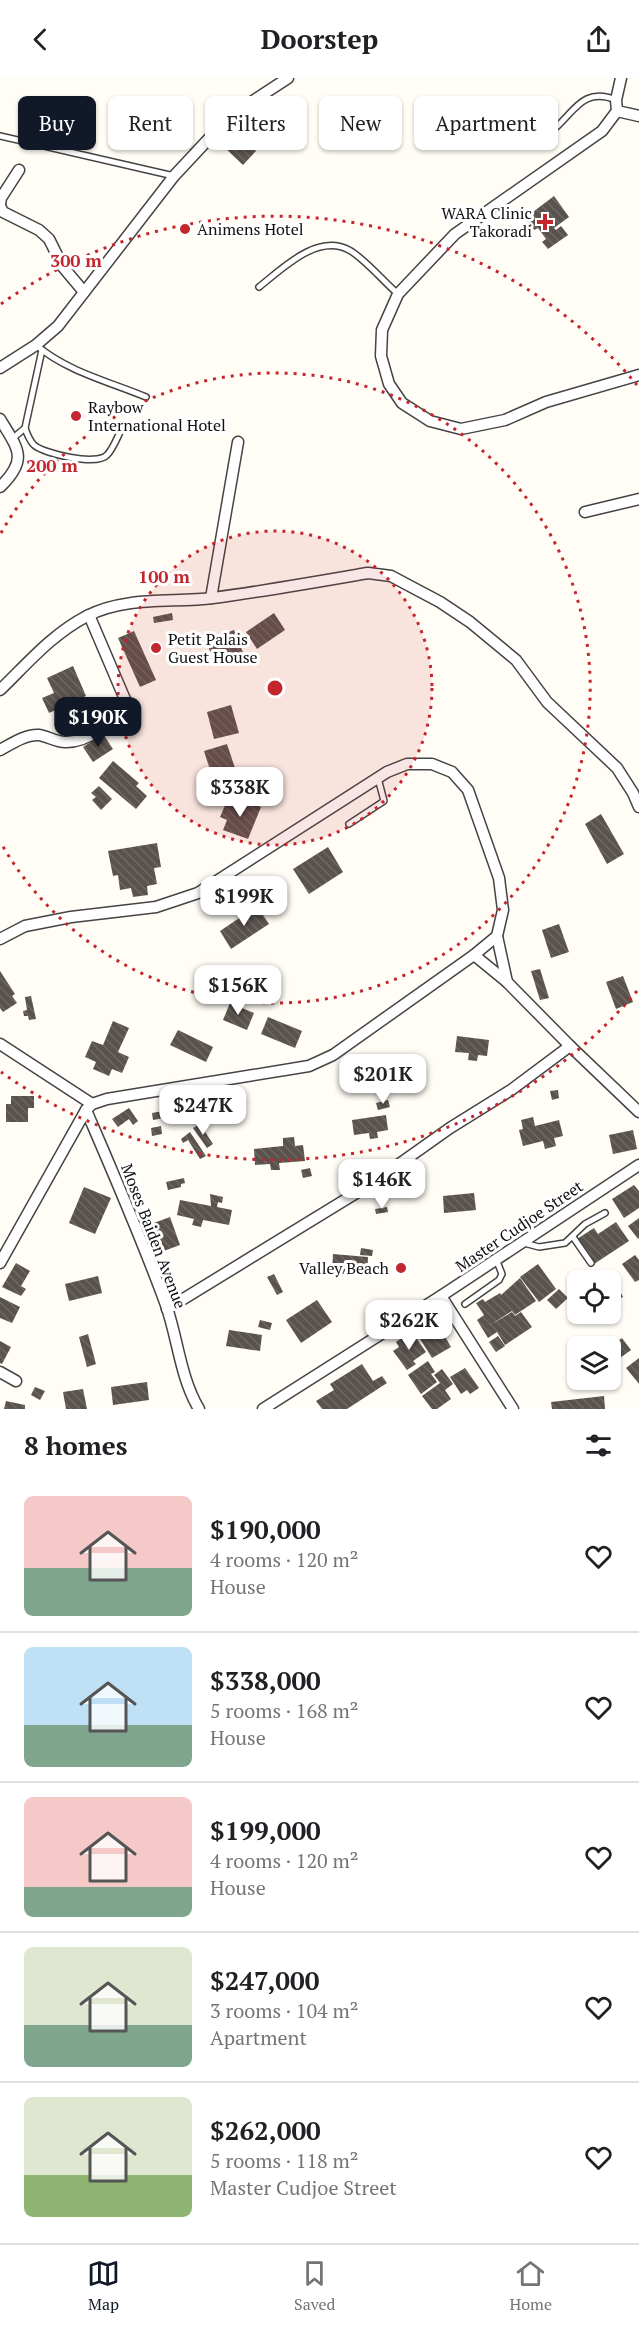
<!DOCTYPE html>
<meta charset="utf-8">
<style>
body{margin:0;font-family:"PT Serif",serif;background:#f2f2f2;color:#202124;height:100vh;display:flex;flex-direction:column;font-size:22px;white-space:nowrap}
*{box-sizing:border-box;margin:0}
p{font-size:20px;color:#757577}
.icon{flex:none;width:33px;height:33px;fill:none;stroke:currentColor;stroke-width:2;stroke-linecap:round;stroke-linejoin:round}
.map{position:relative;height:1331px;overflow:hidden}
.side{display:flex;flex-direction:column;background:#fff;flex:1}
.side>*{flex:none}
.hud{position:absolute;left:18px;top:18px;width:603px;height:54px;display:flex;gap:12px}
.buttons{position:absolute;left:567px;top:1192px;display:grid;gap:12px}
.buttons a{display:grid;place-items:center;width:54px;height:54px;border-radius:9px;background:#fff;box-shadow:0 2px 4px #0004;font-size:30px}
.price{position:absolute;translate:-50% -51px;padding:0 14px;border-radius:12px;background:#fff;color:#222;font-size:20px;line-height:39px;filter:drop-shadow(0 2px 3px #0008)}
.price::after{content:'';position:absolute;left:50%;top:36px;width:18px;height:14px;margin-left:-9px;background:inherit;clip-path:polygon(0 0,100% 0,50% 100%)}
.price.on{background:#111827;color:#fff}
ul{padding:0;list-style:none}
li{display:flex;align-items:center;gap:18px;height:150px;padding:0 24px}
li+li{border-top:2px solid #e0e0e0}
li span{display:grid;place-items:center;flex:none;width:168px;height:120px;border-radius:9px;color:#555}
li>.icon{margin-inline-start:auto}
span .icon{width:72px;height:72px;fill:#fffc;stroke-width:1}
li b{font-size:26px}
h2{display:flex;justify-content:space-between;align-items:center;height:72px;padding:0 24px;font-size:26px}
.chip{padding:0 21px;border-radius:9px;background:#fff;box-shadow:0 2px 4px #0004;font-size:21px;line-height:54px}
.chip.on{background:#111827;color:#fff}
header{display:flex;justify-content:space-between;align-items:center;height:78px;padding:0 24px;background:#fff;font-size:27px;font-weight:700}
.dock{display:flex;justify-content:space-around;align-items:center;height:84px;border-top:2px solid #e0e0e0;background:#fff;font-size:16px;color:#757577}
.dock a{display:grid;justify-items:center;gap:3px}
.dock .on{color:#111827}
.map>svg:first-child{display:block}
</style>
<header><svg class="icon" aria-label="back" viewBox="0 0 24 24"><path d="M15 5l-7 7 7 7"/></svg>Doorstep<svg class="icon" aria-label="share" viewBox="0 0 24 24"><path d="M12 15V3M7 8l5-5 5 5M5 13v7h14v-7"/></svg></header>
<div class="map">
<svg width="639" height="1331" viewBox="0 0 639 1331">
<defs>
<pattern id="building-back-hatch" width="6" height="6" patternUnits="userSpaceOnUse" patternTransform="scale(1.5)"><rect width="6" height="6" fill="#5a524d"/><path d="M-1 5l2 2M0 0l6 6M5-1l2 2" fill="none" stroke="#6d6662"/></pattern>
</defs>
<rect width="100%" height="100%" fill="#fffdf5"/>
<!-- building -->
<g fill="url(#building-back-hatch)">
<path d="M235 53 256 73 243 87 222 67Z"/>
<path d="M554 118 569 139 554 150 556 152 561 148 568 157 548 171 542 164 546 161 538 150 534 152 525 140Z"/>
<path d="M172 535 173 542 154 545 153 539Z"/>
<path d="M274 535 285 552 257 571 246 554Z"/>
<path d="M234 552 244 577 216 588 206 563Z"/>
<path d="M134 553 156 602 140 609 118 560Z"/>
<path d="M73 588 86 618 49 635 42 620 54 615 47 600Z"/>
<path d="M231 627 239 655 214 661 207 634Z"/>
<path d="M103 656 113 671 93 684 83 669Z"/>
<path d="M227 666 235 690 212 698 204 673Z"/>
<path d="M113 683 139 705 136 708 147 718 136 731 99 700Z"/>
<path d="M99 708 112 721 101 732 92 722 96 719 91 715Z"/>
<path d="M236 720 261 729 248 761 223 752 227 742 220 739 226 725 233 728Z"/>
<path d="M601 736 624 776 607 786 585 746Z"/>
<path d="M157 765 161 789 154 790 157 806 147 808 148 817 133 819 131 810 120 812 118 797 113 798 108 773Z"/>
<path d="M328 769 343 794 309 816 293 791Z"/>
<path d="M257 828 269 846 231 871 220 853Z"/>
<path d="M559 846 569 874 551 880 542 852Z"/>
<path d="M540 891 549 920 540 922 531 893Z"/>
<path d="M0 893 15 916 12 918 17 925 3 934 0 930Z"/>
<path d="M623 898 633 924 616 931 606 904Z"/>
<path d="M31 918 36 941 29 942 28 938H24L23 933 27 932 25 919Z"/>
<path d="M230 925 254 935 247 952 223 942Z"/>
<path d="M268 939 302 953 295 970 261 956Z"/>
<path d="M113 943 129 950 118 974 129 979 122 995 112 991 109 998 93 991 96 984 85 979 92 963 103 967Z"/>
<path d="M178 952 213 969 206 984 170 967Z"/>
<path d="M457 958 489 962 487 978 478 977 477 983 468 982 469 975 455 974Z"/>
<path d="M558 1012 559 1020 552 1022 550 1013Z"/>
<path d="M11 1018H34V1030H28V1044H6V1026H11Z"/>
<path d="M388 1022 390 1029 378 1032 376 1025Z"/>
<path d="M129 1030 138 1043 133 1047 129 1041 118 1049 112 1041Z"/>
<path d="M163 1033 164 1040 153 1042 152 1035Z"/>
<path d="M386 1037 388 1052 377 1054 378 1060 370 1061 369 1055 354 1057 352 1042Z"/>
<path d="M533 1039 535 1048 559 1042 563 1058 554 1060 556 1068 545 1071 543 1063 523 1068 519 1052 523 1051 521 1042Z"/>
<path d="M200 1046 213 1066 207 1070 193 1050Z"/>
<path d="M161 1048 162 1056 152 1058 151 1050Z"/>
<path d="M633 1052 637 1071 613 1076 609 1057Z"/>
<path d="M190 1054 206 1078 200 1081 188 1062 183 1065 181 1061Z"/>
<path d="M294 1059 295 1068 303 1067 305 1083 279 1085 280 1092H271L270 1086 255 1087 254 1071 283 1068V1060Z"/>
<path d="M310 1090 312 1098 303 1100 301 1092Z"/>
<path d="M184 1100 185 1105 181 1106V1109L168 1112 166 1104Z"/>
<path d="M634 1107 639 1113V1130L624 1140 612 1121Z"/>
<path d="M84 1109 111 1120 95 1156 69 1145Z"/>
<path d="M474 1115 476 1132 444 1135 443 1118Z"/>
<path d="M210 1116 223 1119 222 1125 218 1124 217 1129 232 1132 229 1147 203 1142 201 1149 192 1147 194 1141 177 1137 180 1122 211 1128Z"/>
<path d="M387 1129 388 1134 376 1136 375 1131Z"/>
<path d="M170 1139 180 1167 161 1174 151 1146Z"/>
<path d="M639 1140V1160L638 1161 628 1148Z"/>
<path d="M616 1144 629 1163 594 1186 577 1161 594 1150 598 1156Z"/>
<path d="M361 1170 373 1172 372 1178 360 1177Z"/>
<path d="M333 1176 368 1179 367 1198 332 1195Z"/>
<path d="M635 1177 639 1182V1202L635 1204 622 1186Z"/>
<path d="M16 1185 30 1193 21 1208 26 1211 21 1218 2 1209Z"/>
<path d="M538 1186 556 1211 539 1224 520 1199Z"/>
<path d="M274 1196 283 1214 277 1217 267 1199Z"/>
<path d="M98 1198 102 1215 69 1223 65 1206Z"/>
<path d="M613 1199 623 1219 610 1225V1203H605Z"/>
<path d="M520 1200 536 1223 515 1237 512 1233 490 1247 512 1234 515 1238 521 1234 532 1249 505 1267 497 1254 488 1260 477 1242 484 1237 476 1225 483 1221 485 1224 500 1215 501 1217Z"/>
<path d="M559 1211 568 1220 556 1231 547 1222Z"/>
<path d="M0 1219 20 1229 12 1245 0 1240Z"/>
<path d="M317 1222 332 1244 301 1265 286 1242Z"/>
<path d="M430 1233 451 1269 432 1280 410 1245Z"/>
<path d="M260 1242 272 1245 270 1252 258 1249Z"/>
<path d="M229 1252 262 1257 260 1273 226 1268Z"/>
<path d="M88 1256 96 1286 87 1289 79 1259Z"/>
<path d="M407 1256 411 1261 415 1258 426 1274 413 1283 416 1286 407 1292 393 1273 399 1269 396 1264Z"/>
<path d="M498 1258 505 1268 496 1274 489 1264Z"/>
<path d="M622 1260 631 1272 620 1280 611 1268Z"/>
<path d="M0 1263 11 1269 2 1286 0 1285Z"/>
<path d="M639 1280V1306L626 1290Z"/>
<path d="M428 1283 435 1294 431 1296 437 1304 421 1316 408 1297Z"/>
<path d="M362 1286 373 1303 382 1298 387 1305 347 1331H322L316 1323 334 1312 330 1306Z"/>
<path d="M465 1290 479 1310 470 1316 467 1312 461 1316 450 1299Z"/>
<path d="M442 1291 453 1306 445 1312 451 1321 437 1331H432L422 1318 440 1305 434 1297Z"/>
<path d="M147 1304 149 1322 113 1327 111 1309Z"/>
<path d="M35 1309 45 1313 40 1322 31 1317Z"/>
<path d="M83 1311 87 1331H66L63 1314Z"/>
<path d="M604 1318 605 1331H552L551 1324Z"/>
<path d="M6 1323 25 1327V1331H4Z"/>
</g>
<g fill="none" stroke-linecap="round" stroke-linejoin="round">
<defs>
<g id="service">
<path d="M501 31 526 59 532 62C570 55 573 4 616 22"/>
<path d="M0 58 174 98"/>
<path d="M259 209C282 191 317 155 349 172 364 180 384 204 398 216"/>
<path d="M36 267C66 293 110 304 146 319"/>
<path d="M25 350C27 356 29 362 34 367 44 376 97 388 107 377 113 371 117 360 121 352"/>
<path d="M12 361 25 350 42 272"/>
<path d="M349 746 384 723 378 700"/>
<path d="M573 1159 591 1185"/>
<path d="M524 1165 539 1169 565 1165 585 1146 605 1135"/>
<path d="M465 1226 499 1202 502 1196 496 1181"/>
</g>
<g id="minor">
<path d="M621 0 616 22 617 33 602 53 455 156 398 216 382 252 381 278 389 306 402 325 430 343 461 351 505 342 546 324 639 297"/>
<path d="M617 33 639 38"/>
<path d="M0 126 1 120 19 92"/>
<path d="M0 128 3 134 39 152 49 161 63 189 84 214"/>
<path d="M0 290 36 267 58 248 174 98 230 38 288 0"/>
<path d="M0 341C18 371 29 381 0 409"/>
<path d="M585 434 639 421"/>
<path d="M211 520 238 364"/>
<path d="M0 612C28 585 51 557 87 538 125 518 172 525 213 520 265 513 316 504 368 495L391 498 440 524 470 544 516 582 547 624 617 690 633 715 639 729"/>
<path d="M0 672C11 666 26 656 39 657 47 658 56 664 65 664 88 665 114 643 127 626L89 537"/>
<path d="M0 861 25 848 71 839 156 829 198 815 387 694 407 686H432L452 694 468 712 499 800 503 832 497 858 507 904"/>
<path d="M474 877 507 904 570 968 639 1034"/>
<path d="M0 966 92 1026"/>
<path d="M86 1032C114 1097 142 1161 166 1227 178 1261 180 1299 199 1331"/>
<path d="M0 1185 86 1032 92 1026 107 1021 309 988 333 977 474 877 497 858"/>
<path d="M441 1218 513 1331"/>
<path d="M167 1231 371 1106 450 1050 511 1012 570 968"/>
<path d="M0 1294 16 1303"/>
<path d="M263 1331 441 1218 639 1087"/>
</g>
</defs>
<!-- service casing -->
<use href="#service" stroke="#444" stroke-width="8"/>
<!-- minor casing -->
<use href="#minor" stroke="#444" stroke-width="13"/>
<!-- service -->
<use href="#service" stroke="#fff" stroke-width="5"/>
<!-- minor -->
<use href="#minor" stroke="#fff" stroke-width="10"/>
</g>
<!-- distance rings -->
<circle cx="275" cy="610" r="157" fill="#c4262e" fill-opacity=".12"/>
<g fill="none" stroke="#c4262e" stroke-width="3" stroke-dasharray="3 6">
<circle cx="275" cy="610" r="157"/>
<path d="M1 455A315 315 0 1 1 1 765"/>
<path d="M637 913A472 472 0 0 1 1 994M1 226A472 472 0 0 1 637 307"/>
</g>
<!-- markers -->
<g fill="#c4262e" stroke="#fff" stroke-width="2">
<path d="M542 135h6v6h6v6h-6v6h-6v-6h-6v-6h6z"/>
<circle cx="185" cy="151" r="6"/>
<circle cx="76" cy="338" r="6"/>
<circle cx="156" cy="570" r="6"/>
<circle cx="401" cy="1190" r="6"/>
</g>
<g text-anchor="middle" stroke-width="6" stroke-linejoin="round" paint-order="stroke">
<!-- poi labels -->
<g font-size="16" fill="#111" stroke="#fff" text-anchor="start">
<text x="532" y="141" text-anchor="end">WARA Clinic<tspan x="532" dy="18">Takoradi</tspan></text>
<text x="197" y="157">Animens Hotel</text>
<text x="88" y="335">Raybow<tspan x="88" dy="18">International Hotel</tspan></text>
<text x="168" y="567">Petit Palais<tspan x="168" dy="18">Guest House</tspan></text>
<text x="389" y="1196" text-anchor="end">Valley Beach</text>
</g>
<!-- street labels -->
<g font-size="16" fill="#111" stroke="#fff">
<text transform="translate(519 1148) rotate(-34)" y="6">Master Cudjoe Street</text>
<text transform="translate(154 1158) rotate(69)" y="6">Moses Baiden Avenue</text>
</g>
</g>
<circle cx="275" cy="610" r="9" fill="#c4262e" stroke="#fff" stroke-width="3"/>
<g font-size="18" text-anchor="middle" font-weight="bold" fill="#c4262e" stroke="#fff" stroke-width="6" stroke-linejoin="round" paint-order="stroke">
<text x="76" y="189">300 m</text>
<text x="52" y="394">200 m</text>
<text x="164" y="505">100 m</text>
</g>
</svg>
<div class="buttons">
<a><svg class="icon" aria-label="locate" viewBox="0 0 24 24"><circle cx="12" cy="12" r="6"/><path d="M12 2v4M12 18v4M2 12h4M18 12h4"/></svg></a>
<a><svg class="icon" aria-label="layers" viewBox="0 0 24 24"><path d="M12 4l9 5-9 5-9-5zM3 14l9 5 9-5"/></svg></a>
</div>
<b class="price on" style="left:98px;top:670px">$190K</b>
<b class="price" style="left:240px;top:740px">$338K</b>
<b class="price" style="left:244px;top:849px">$199K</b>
<b class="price" style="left:238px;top:938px">$156K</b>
<b class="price" style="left:383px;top:1027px">$201K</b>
<b class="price" style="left:203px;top:1058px">$247K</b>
<b class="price" style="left:382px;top:1132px">$146K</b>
<b class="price" style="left:409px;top:1273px">$262K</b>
<div class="hud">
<a class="chip on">Buy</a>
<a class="chip">Rent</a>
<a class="chip">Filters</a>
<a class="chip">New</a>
<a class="chip">Apartment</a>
</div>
</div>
<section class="side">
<h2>8 homes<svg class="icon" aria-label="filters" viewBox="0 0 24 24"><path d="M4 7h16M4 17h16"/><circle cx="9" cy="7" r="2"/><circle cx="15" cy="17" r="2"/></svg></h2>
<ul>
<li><span style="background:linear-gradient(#f6c9c9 60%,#7fa58c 0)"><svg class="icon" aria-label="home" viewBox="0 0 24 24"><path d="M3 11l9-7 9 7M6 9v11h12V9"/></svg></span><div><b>$190,000</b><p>4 rooms · 120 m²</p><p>House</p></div><svg class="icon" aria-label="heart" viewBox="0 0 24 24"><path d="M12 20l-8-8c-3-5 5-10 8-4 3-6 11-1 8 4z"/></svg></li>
<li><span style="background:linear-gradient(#bfe0f5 65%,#7fa58c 0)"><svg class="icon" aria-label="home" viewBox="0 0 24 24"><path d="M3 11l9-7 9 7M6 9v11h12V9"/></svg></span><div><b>$338,000</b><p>5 rooms · 168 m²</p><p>House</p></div><svg class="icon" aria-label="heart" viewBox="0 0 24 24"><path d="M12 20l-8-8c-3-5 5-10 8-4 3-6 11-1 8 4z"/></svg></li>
<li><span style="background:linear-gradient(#f6c9c9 75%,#7fa58c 0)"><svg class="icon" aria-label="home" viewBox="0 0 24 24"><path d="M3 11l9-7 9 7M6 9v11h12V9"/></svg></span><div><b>$199,000</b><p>4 rooms · 120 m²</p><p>House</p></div><svg class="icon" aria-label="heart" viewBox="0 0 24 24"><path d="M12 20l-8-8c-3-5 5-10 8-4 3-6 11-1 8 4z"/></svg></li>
<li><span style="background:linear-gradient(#dfe7d0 65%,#7fa58c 0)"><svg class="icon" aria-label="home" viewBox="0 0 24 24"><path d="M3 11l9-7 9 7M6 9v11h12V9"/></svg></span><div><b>$247,000</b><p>3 rooms · 104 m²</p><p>Apartment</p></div><svg class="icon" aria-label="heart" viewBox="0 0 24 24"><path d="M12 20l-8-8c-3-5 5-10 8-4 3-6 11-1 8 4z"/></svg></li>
<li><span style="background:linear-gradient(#dfe7d0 65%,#8fb573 0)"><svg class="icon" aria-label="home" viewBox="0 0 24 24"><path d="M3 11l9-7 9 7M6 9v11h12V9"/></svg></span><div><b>$262,000</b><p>5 rooms · 118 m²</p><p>Master Cudjoe Street</p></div><svg class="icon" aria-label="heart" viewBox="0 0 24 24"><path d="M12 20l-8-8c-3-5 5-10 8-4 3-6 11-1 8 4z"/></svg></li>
</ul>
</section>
<nav class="dock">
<a class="on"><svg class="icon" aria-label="map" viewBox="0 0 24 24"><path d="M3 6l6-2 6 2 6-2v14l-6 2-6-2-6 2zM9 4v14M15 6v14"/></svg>Map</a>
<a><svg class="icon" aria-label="saved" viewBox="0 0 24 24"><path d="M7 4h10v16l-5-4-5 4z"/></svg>Saved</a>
<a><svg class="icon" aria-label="home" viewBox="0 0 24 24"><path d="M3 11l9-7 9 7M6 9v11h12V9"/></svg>Home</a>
</nav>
